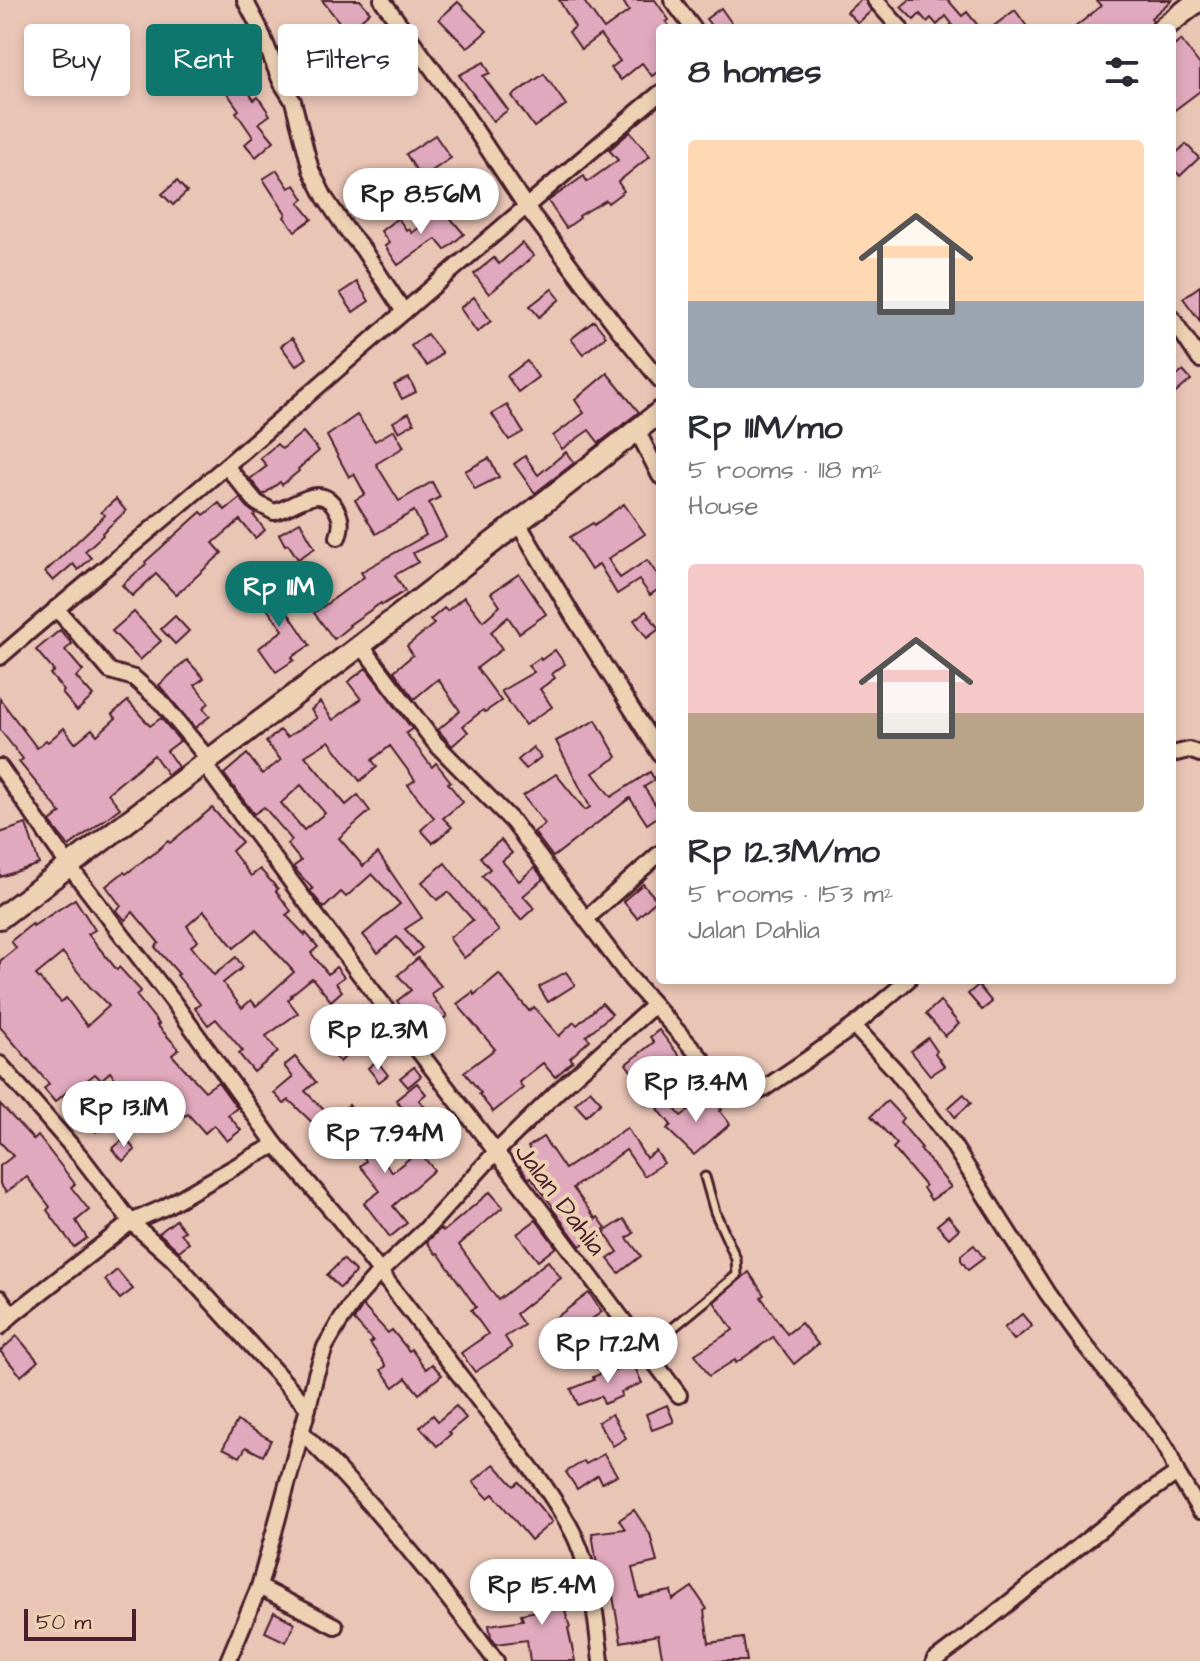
<!DOCTYPE html>
<meta charset="utf-8">
<style>
body{margin:0;font-family:"Architects Daughter",sans-serif;background:#f2f2f3;color:#2b2b33;height:100vh;display:flex;flex-direction:column;font-size:30px;white-space:nowrap}
*{box-sizing:border-box;margin:0}
p{font-size:26px;color:#7c7c81}
.icon{flex:none;width:44px;height:44px;fill:none;stroke:currentColor;stroke-width:2;stroke-linecap:round;stroke-linejoin:round}
.map{position:relative;flex:1;overflow:hidden}
.drawer{position:absolute;left:656px;top:24px;width:520px;height:960px;display:flex;flex-direction:column;background:#fff;border-radius:8px;box-shadow:0 4px 12px #0003}
.drawer>*{flex:none}
.hud{position:absolute;left:24px;top:24px;width:512px;height:72px;display:flex;gap:16px}
.scale{position:absolute;left:24px;bottom:20px;width:112px;box-sizing:border-box;padding-left:8px;border:4px solid #4a1f2b;border-top:0;font-size:22px;line-height:28px;white-space:nowrap;color:#4a1f2b;-webkit-text-stroke:6px #ecd1b3;paint-order:stroke}
.price{position:absolute;translate:-50% -68px;padding:0 18px;border-radius:28px;background:#fff;color:#222;font-size:26px;line-height:52px;filter:drop-shadow(0 2px 4px #0008)}
.price::after{content:'';position:absolute;left:50%;top:48px;width:24px;height:18px;margin-left:-12px;background:inherit;clip-path:polygon(0 0,100% 0,50% 100%)}
.price.selected{background:#0f766e;color:#fff}
ul{padding:0;list-style:none}
li{display:grid;align-content:center;gap:16px;height:424px;padding:0 32px}
li span{display:grid;place-items:center;height:248px;border-radius:8px;color:#555}
li>.icon{margin-inline-start:auto}
span .icon{width:144px;height:144px;fill:#fffc;stroke-width:1}
li b{font-size:34px}
h2{display:flex;justify-content:space-between;align-items:center;height:96px;padding:0 32px;font-size:34px}
.pill{padding:0 28px;border-radius:8px;background:#fff;box-shadow:0 4px 12px #0003;font-size:28px;line-height:72px}
.pill.selected{background:#0f766e;color:#fff}
.map>svg:first-child{display:block}
</style>
<div class="map">
<svg width="1200" height="1661" viewBox="0 0 1200 1661">
<rect width="100%" height="100%" fill="#e9c5b6"/>
<filter id="ink" filterUnits="userSpaceOnUse"><feTurbulence type="fractalNoise" baseFrequency=".0125" numOctaves="2"/><feDisplacementMap in="SourceGraphic" scale="16" xChannelSelector="R" yChannelSelector="G"/><feConvolveMatrix kernelMatrix="1 2 1 2 8 2 1 2 1" color-interpolation-filters="sRGB"/></filter>
<g filter="url(#ink)">
<!-- building -->
<g fill="#e1a9bd" stroke="#4a1f2b" stroke-width="2" fill-rule="evenodd">
<path d="M322 0H360L370 12 347 32Z"/>
<path d="M559 0H583L604 29 629 11 622 0H655L669 20 666 22 671 28H660V70L652 76 642 63 621 80 611 68 620 61 600 35 581 49 569 32 575 27Z"/>
<path d="M860 0H865L871 11 858 23 847 12Z"/>
<path d="M909 0H948L962 16 967 12 980 28H948L952 24 946 16 937 25 931 18 927 22 920 14 914 20 901 7Z"/>
<path d="M1096 0H1172L1151 18 1153 21 1150 28H1074L1101 6Z"/>
<path d="M458 2 487 31 467 48 439 19Z"/>
<path d="M721 8 735 28H713L706 19Z"/>
<path d="M1015 10 1028 28H991Z"/>
<path d="M1181 40 1200 65V91L1172 112V48Z"/>
<path d="M394 52 408 65 379 93 357 69 367 60 376 69Z"/>
<path d="M484 62 490 73 483 76 508 110 493 121 459 75Z"/>
<path d="M544 74 566 105 534 127 512 96Z"/>
<path d="M240 79 254 100 258 97 270 115 259 123 274 141 256 157 245 144 253 137 236 112 239 110 225 90Z"/>
<path d="M630 132 650 156 618 182 624 191 608 203 606 200 579 216 580 218 566 228 548 201 584 176 587 182 618 160 609 150Z"/>
<path d="M435 135 451 158 421 178 406 154Z"/>
<path d="M1186 144 1199 158 1180 176 1172 167V157Z"/>
<path d="M277 170 289 188 295 185 304 199 299 203 312 219 295 231 284 217 286 214 263 179Z"/>
<path d="M365 175 381 196 366 208 349 187Z"/>
<path d="M177 181 187 192 173 205 162 194Z"/>
<path d="M442 208 464 234 445 250 436 239 398 265 385 246 389 243 381 231 398 218 407 231 409 229 412 233Z"/>
<path d="M522 243 534 256 489 294 474 274 494 258 499 264Z"/>
<path d="M357 282 369 301 353 312 340 293Z"/>
<path d="M1200 286V321L1183 298Z"/>
<path d="M552 289 560 299 539 317 530 306Z"/>
<path d="M474 297 491 321 477 332 460 308Z"/>
<path d="M594 321 606 336 583 354 571 339Z"/>
<path d="M427 334 442 353 427 366 411 346Z"/>
<path d="M292 338 307 358 296 366 281 346Z"/>
<path d="M527 361 538 377 518 392 507 376Z"/>
<path d="M1183 371 1191 380 1172 396V380Z"/>
<path d="M607 373 639 412 599 443 589 430 562 449 553 436 584 413 575 400Z"/>
<path d="M409 378 416 392 402 399 394 385Z"/>
<path d="M507 405 523 432 509 440 492 414Z"/>
<path d="M409 413 414 423 399 432 393 422Z"/>
<path d="M357 415 375 441 394 430 404 447 376 464 399 501 432 482 440 497 429 503 446 537 413 553 418 562 395 575 405 591 382 605 381 603 349 625 350 626 334 639 314 613 364 577 361 572 426 535 414 511 376 534 355 500 365 494 354 474 349 477 327 436Z"/>
<path d="M303 432 319 451 298 469 299 471 282 485 280 482 263 495 250 479 267 466 260 458 277 444 282 449Z"/>
<path d="M566 452 574 463 535 493 514 464 525 456 538 475Z"/>
<path d="M489 458 499 477 475 489 465 471Z"/>
<path d="M240 498 250 510 256 514 254 516 265 530 255 538 240 520 213 543 222 553 176 595 156 574 132 596 122 585 146 564 145 562 201 512 204 515 219 503 225 510Z"/>
<path d="M116 499 126 511 102 533 103 535 85 551 91 558 78 570 73 564 53 581 45 572 105 515 101 512Z"/>
<path d="M624 504 645 534 608 559 620 578 647 560 660 578V588L650 595 639 580 617 594 599 564 591 570 570 537 593 523 594 525Z"/>
<path d="M300 522 315 548 298 559 288 544 285 545 279 534Z"/>
<path d="M519 574 546 614 519 633 508 617 491 632 502 649 477 668 501 701 485 712 483 710 463 726 468 732 452 746 438 730 460 711 438 679 414 699 394 671 413 655 407 646 434 624 430 620 444 608 447 611 464 597 483 621 500 606 491 593Z"/>
<path d="M262 575 310 645 292 657 294 660 276 672 259 648 283 630 249 585Z"/>
<path d="M646 611 659 629 647 638 634 620Z"/>
<path d="M134 612 161 641 140 660 112 631Z"/>
<path d="M175 616 189 631 175 644 161 629Z"/>
<path d="M60 630 72 644 65 650 83 671 76 677 93 696 77 711 62 693 64 691 50 674 54 671 36 650Z"/>
<path d="M555 650 565 664 552 674 555 678 540 689 552 707 525 725 501 691 534 672 528 666 540 658 541 660Z"/>
<path d="M187 660 204 678 195 685 209 703 203 708 210 716 195 728 159 685Z"/>
<path d="M366 668 412 729 406 733 432 767 436 763 451 782 448 783 463 802 443 818 452 827 433 843 421 830 434 818 408 785 415 780 390 746 372 760 377 767 360 781 329 741 305 756 346 805 358 795 370 811 339 838 363 866 378 853 422 918 405 929 422 948 413 956 397 937 378 953 363 935 400 904 372 874 346 897 341 892 324 908 310 891 313 889 293 867 301 861 287 844 292 840 264 807 254 814 224 774 247 754 262 774 281 760 266 742 280 730 287 737 317 718 311 710 320 702 333 720 361 699 348 682ZM301 785 325 813 304 830 281 803Z"/>
<path d="M0 699 37 748 46 740 48 742 64 728 75 743 92 729 97 735 116 718 112 714 128 701 150 726 161 718 180 741 167 751 178 767 168 775 154 755 108 793 120 808 69 846 50 822 61 813 19 762 23 759 0 730Z"/>
<path d="M596 720 617 757 593 773 611 797 650 772 655 780 644 787 660 812V815L647 824 630 798 553 857 534 832 545 824 523 796 556 774 585 810 590 807 556 741Z"/>
<path d="M533 747 541 757 526 769 518 760Z"/>
<path d="M212 808 242 842 232 851 251 876 260 869 278 889 276 891 291 911 286 915 305 935 306 933 318 947 311 953 328 974 336 967 344 977 336 983 342 991 331 1001 312 978 291 995 292 996 288 1000 298 1013 266 1036 278 1052 254 1072 239 1054 243 1051 216 1019 208 1025 195 1008 200 1004 177 975 179 974 155 947 159 943 133 912 125 920 116 910 121 906 106 886 124 872 126 874 149 856 150 857 168 841 170 843ZM204 911 234 948 256 930 294 972 256 1006 251 1000 242 1008 223 983 243 967 236 957 214 975 191 946 198 941 187 926Z"/>
<path d="M26 824 39 864 0 877V833Z"/>
<path d="M501 840 512 853 502 861 519 881 535 867 543 879 523 896 534 908 521 920 482 876 490 869 480 857Z"/>
<path d="M445 863 499 931 464 958 449 938 473 920 448 892 437 900 422 882Z"/>
<path d="M643 884 657 900 637 918 623 901Z"/>
<path d="M75 899 95 930 88 934 117 970 119 967 141 991 136 995 159 1024 157 1025 179 1049 172 1055 205 1091 218 1082 237 1108 228 1115 241 1130 227 1141 214 1125 205 1133 188 1114 185 1116 154 1082 131 1100 110 1072 101 1080 95 1074 77 1088 75 1085 55 1102 44 1089 49 1084 0 1027V961L16 948 11 941 32 924 33 926ZM63 953 90 987 109 1006 87 1026 66 998 61 1002 36 975Z"/>
<path d="M418 958 441 986 431 994 447 1016 429 1030 413 1009 407 1014 397 1001 411 990 398 975Z"/>
<path d="M566 972 575 985 548 1002 539 987Z"/>
<path d="M499 974 529 1011 534 1007 559 1036 574 1022 577 1025 602 1003 612 1014 586 1036 590 1040 570 1058 573 1061 555 1077 543 1063 519 1082 523 1088 493 1112 479 1094 481 1093 464 1072 495 1049 457 1004 473 992 474 995Z"/>
<path d="M978 985 992 1002 982 1010 968 994Z"/>
<path d="M940 1001 959 1024 945 1036 926 1014Z"/>
<path d="M358 1014 372 1030 340 1062 324 1044Z"/>
<path d="M659 1030 684 1062 669 1073 660 1061 637 1079 626 1064 654 1042 650 1037Z"/>
<path d="M928 1038 937 1051 935 1053 944 1066 930 1075 911 1051Z"/>
<path d="M295 1057 316 1082 305 1091 332 1118 320 1130 289 1100 284 1104 274 1093 293 1077 284 1066Z"/>
<path d="M377 1061 388 1075 379 1082 368 1068Z"/>
<path d="M414 1067 421 1076 408 1087 400 1078Z"/>
<path d="M646 1082 657 1096 647 1105 635 1091Z"/>
<path d="M417 1083 426 1094 419 1100 451 1138 431 1154 401 1120 408 1114 396 1100Z"/>
<path d="M590 1090 601 1102 586 1116 575 1104Z"/>
<path d="M964 1094 971 1103 955 1117 948 1108Z"/>
<path d="M711 1095 722 1110 720 1111 730 1124 694 1155 667 1129 671 1125 658 1109 668 1101 681 1116Z"/>
<path d="M100 1099 115 1117 96 1132 81 1115Z"/>
<path d="M887 1101 903 1118 900 1122 922 1148 920 1149 951 1187 931 1200 923 1188 925 1186 893 1148 897 1144 871 1116Z"/>
<path d="M0 1104 34 1140 38 1136 75 1184 71 1187 89 1210 76 1221 87 1238 74 1247 47 1210 50 1207 27 1177 6 1192 0 1184V1166L13 1156 0 1142Z"/>
<path d="M349 1105 362 1121 374 1144 371 1146 392 1172 419 1151 434 1170 393 1206 407 1223 390 1237 364 1203 380 1191 360 1166 366 1161 352 1139 355 1137 337 1114Z"/>
<path d="M627 1128 646 1158 656 1151 664 1163 644 1176 626 1150 573 1188 596 1219 598 1217 606 1228 580 1246 552 1208 553 1207 531 1177 529 1179 520 1166 533 1155 528 1147 543 1137 565 1169Z"/>
<path d="M125 1138 135 1150 123 1161 112 1149Z"/>
<path d="M490 1192 503 1207 459 1245 498 1300 548 1261 561 1278 516 1314 524 1325 505 1337 512 1348 475 1372 461 1353 488 1334 471 1310 476 1307 438 1253 436 1254 427 1242 440 1229 444 1231Z"/>
<path d="M948 1216 959 1229 949 1238 937 1225Z"/>
<path d="M624 1219 634 1233 627 1238 641 1256 619 1273 608 1259 618 1252 604 1232Z"/>
<path d="M176 1220 185 1231 181 1233 189 1243 179 1251 159 1233Z"/>
<path d="M536 1220 556 1247 538 1261 517 1234Z"/>
<path d="M974 1245 984 1258 968 1270 961 1260V1255Z"/>
<path d="M343 1259 356 1272 340 1288 327 1275Z"/>
<path d="M117 1270 133 1289 120 1299 105 1280Z"/>
<path d="M749 1272 764 1295 761 1297 787 1334 801 1323 818 1344 794 1364 773 1337 736 1363 735 1360 709 1376 695 1354 733 1330 714 1302Z"/>
<path d="M589 1293 602 1312 584 1324 582 1321 556 1339 546 1325Z"/>
<path d="M363 1306 388 1333 392 1330 409 1351 411 1349 426 1369 432 1364 442 1375 419 1394 406 1378 394 1387 381 1370 386 1366 370 1343 373 1341 354 1320Z"/>
<path d="M1022 1314 1032 1326 1014 1340 1004 1328Z"/>
<path d="M17 1336 38 1361 21 1376 0 1351Z"/>
<path d="M633 1363 642 1383 621 1392 622 1396 604 1404 601 1396 578 1405 571 1389 594 1380 593 1377 611 1369 612 1372Z"/>
<path d="M667 1405 674 1422 652 1430 646 1414Z"/>
<path d="M456 1406 466 1418 449 1432 451 1434 437 1446 420 1427 433 1415 438 1421Z"/>
<path d="M612 1414 626 1438 613 1446 598 1422Z"/>
<path d="M237 1421 271 1440 263 1456 246 1447 240 1457 223 1448Z"/>
<path d="M604 1454 617 1475 602 1483 598 1475 577 1489 566 1472 584 1461 586 1464Z"/>
<path d="M494 1464 514 1486 519 1482 552 1522 531 1540 493 1494 488 1498 473 1482Z"/>
<path d="M634 1510 650 1534 657 1562 632 1568 639 1597 671 1591 673 1600 692 1587 707 1609 704 1611 709 1643 743 1638 747 1661H663L658 1635 621 1642 613 1596 611 1597 604 1570 598 1571 592 1533 625 1529 619 1520Z"/>
<path d="M561 1567 564 1587H562L568 1610 565 1611 570 1627 568 1628 575 1661H530L527 1640 496 1644 491 1637 489 1625 523 1620 521 1614 552 1608 546 1569Z"/>
<path d="M274 1612 295 1623 286 1642 265 1632Z"/>
</g>
<g fill="none" stroke-linecap="round" stroke-linejoin="round">
<defs>
<path id="lane" d="M646 1350 737 1275 736 1259 715 1212 705 1177"/>
<g id="street">
<path d="M245 0 259 27 281 82 293 101 311 170 325 198 346 229 362 248 404 312"/>
<path d="M382 0 458 104 525 205 619 330 660 380"/>
<path d="M672 0 693 28"/>
<path d="M875 0 900 28"/>
<path d="M1172 318 1200 360"/>
<path d="M637 430 660 476"/>
<path d="M226 466 257 503 274 512C295 507 319 482 335 507 342 518 342 526 338 537"/>
<path d="M518 523 573 616 660 754"/>
<path d="M56 608 110 671 134 678 161 702 209 760"/>
<path d="M361 645 435 743 513 822 630 978 726 1086 743 1097 762 1090 812 1056 854 1026 908 980"/>
<path d="M0 657C75 592 152 530 227 465 371 341 514 215 660 93"/>
<path d="M1172 754 1189 750 1200 754"/>
<path d="M204 764 358 972 540 1209 679 1395"/>
<path d="M0 767 69 866 172 1000 276 1145 340 1220 541 1481C554 1500 567 1519 576 1539 593 1577 596 1621 601 1661"/>
<path d="M586 919 660 853"/>
<path d="M854 1026 896 1071 951 1142 1047 1293 1084 1344 1160 1438 1168 1451 1177 1473 1200 1511"/>
<path d="M0 1064 82 1158 131 1222 173 1259 308 1408"/>
<path d="M0 1298 12 1315"/>
<path d="M0 1327 12 1315 131 1222 163 1208 252 1157 276 1145"/>
<path d="M301 1431C372 1503 437 1580 496 1661"/>
<path d="M259 1587 335 1626"/>
<path d="M228 1661 259 1587 308 1408 316 1374 325 1347 339 1323 355 1300 379 1273 426 1229 495 1153 558 1091 654 1005"/>
<path d="M934 1661C1016 1601 1092 1531 1177 1473"/>
</g>
<g id="secondary">
<path d="M1163 28 1199 0"/>
<path d="M0 918 361 645 660 412"/>
</g>
</defs>
<!-- lane casing -->
<use href="#lane" stroke="#4a1f2b" stroke-width="13"/>
<!-- street casing -->
<use href="#street" stroke="#4a1f2b" stroke-width="20"/>
<!-- secondary casing -->
<use href="#secondary" stroke="#4a1f2b" stroke-width="26"/>
<!-- lane -->
<use href="#lane" stroke="#ecd1b3" stroke-width="7"/>
<!-- street -->
<use href="#street" stroke="#ecd1b3" stroke-width="14"/>
<!-- secondary -->
<use href="#secondary" stroke="#ecd1b3" stroke-width="20"/>
</g>
</g>
<g text-anchor="middle" stroke-width="8" stroke-linejoin="round" paint-order="stroke">
<!-- street labels -->
<g font-size="26" fill="#4a1f2b" stroke="#ecd1b3">
<text transform="translate(561 1199) rotate(53)" y="9">Jalan Dahlia</text>
</g>
</g>
</svg>
<div class="scale">50 m</div>
<b class="price" style="left:421px;top:236px">Rp 8.56M</b>
<b class="price selected" style="left:279px;top:629px">Rp 11M</b>
<b class="price" style="left:378px;top:1072px">Rp 12.3M</b>
<b class="price" style="left:696px;top:1124px">Rp 13.4M</b>
<b class="price" style="left:124px;top:1149px">Rp 13.1M</b>
<b class="price" style="left:385px;top:1175px">Rp 7.94M</b>
<b class="price" style="left:608px;top:1385px">Rp 17.2M</b>
<b class="price" style="left:542px;top:1627px">Rp 15.4M</b>
<div class="hud">
<a class="pill">Buy</a>
<a class="pill selected">Rent</a>
<a class="pill">Filters</a>
</div>
<section class="drawer">
<h2>8 homes<svg class="icon" aria-label="filters" viewBox="0 0 24 24"><path d="M4 7h16M4 17h16"/><circle cx="9" cy="7" r="2"/><circle cx="15" cy="17" r="2"/></svg></h2>
<ul>
<li><span style="background:linear-gradient(#ffd9b3 65%,#9aa5b1 0)"><svg class="icon" aria-label="home" viewBox="0 0 24 24"><path d="M3 11l9-7 9 7M6 9v11h12V9"/></svg></span><div><b>Rp 11M/mo</b><p>5 rooms · 118 m²</p><p>House</p></div></li>
<li><span style="background:linear-gradient(#f6c9c9 60%,#b9a48a 0)"><svg class="icon" aria-label="home" viewBox="0 0 24 24"><path d="M3 11l9-7 9 7M6 9v11h12V9"/></svg></span><div><b>Rp 12.3M/mo</b><p>5 rooms · 153 m²</p><p>Jalan Dahlia</p></div></li>
</ul>
</section>
</div>
